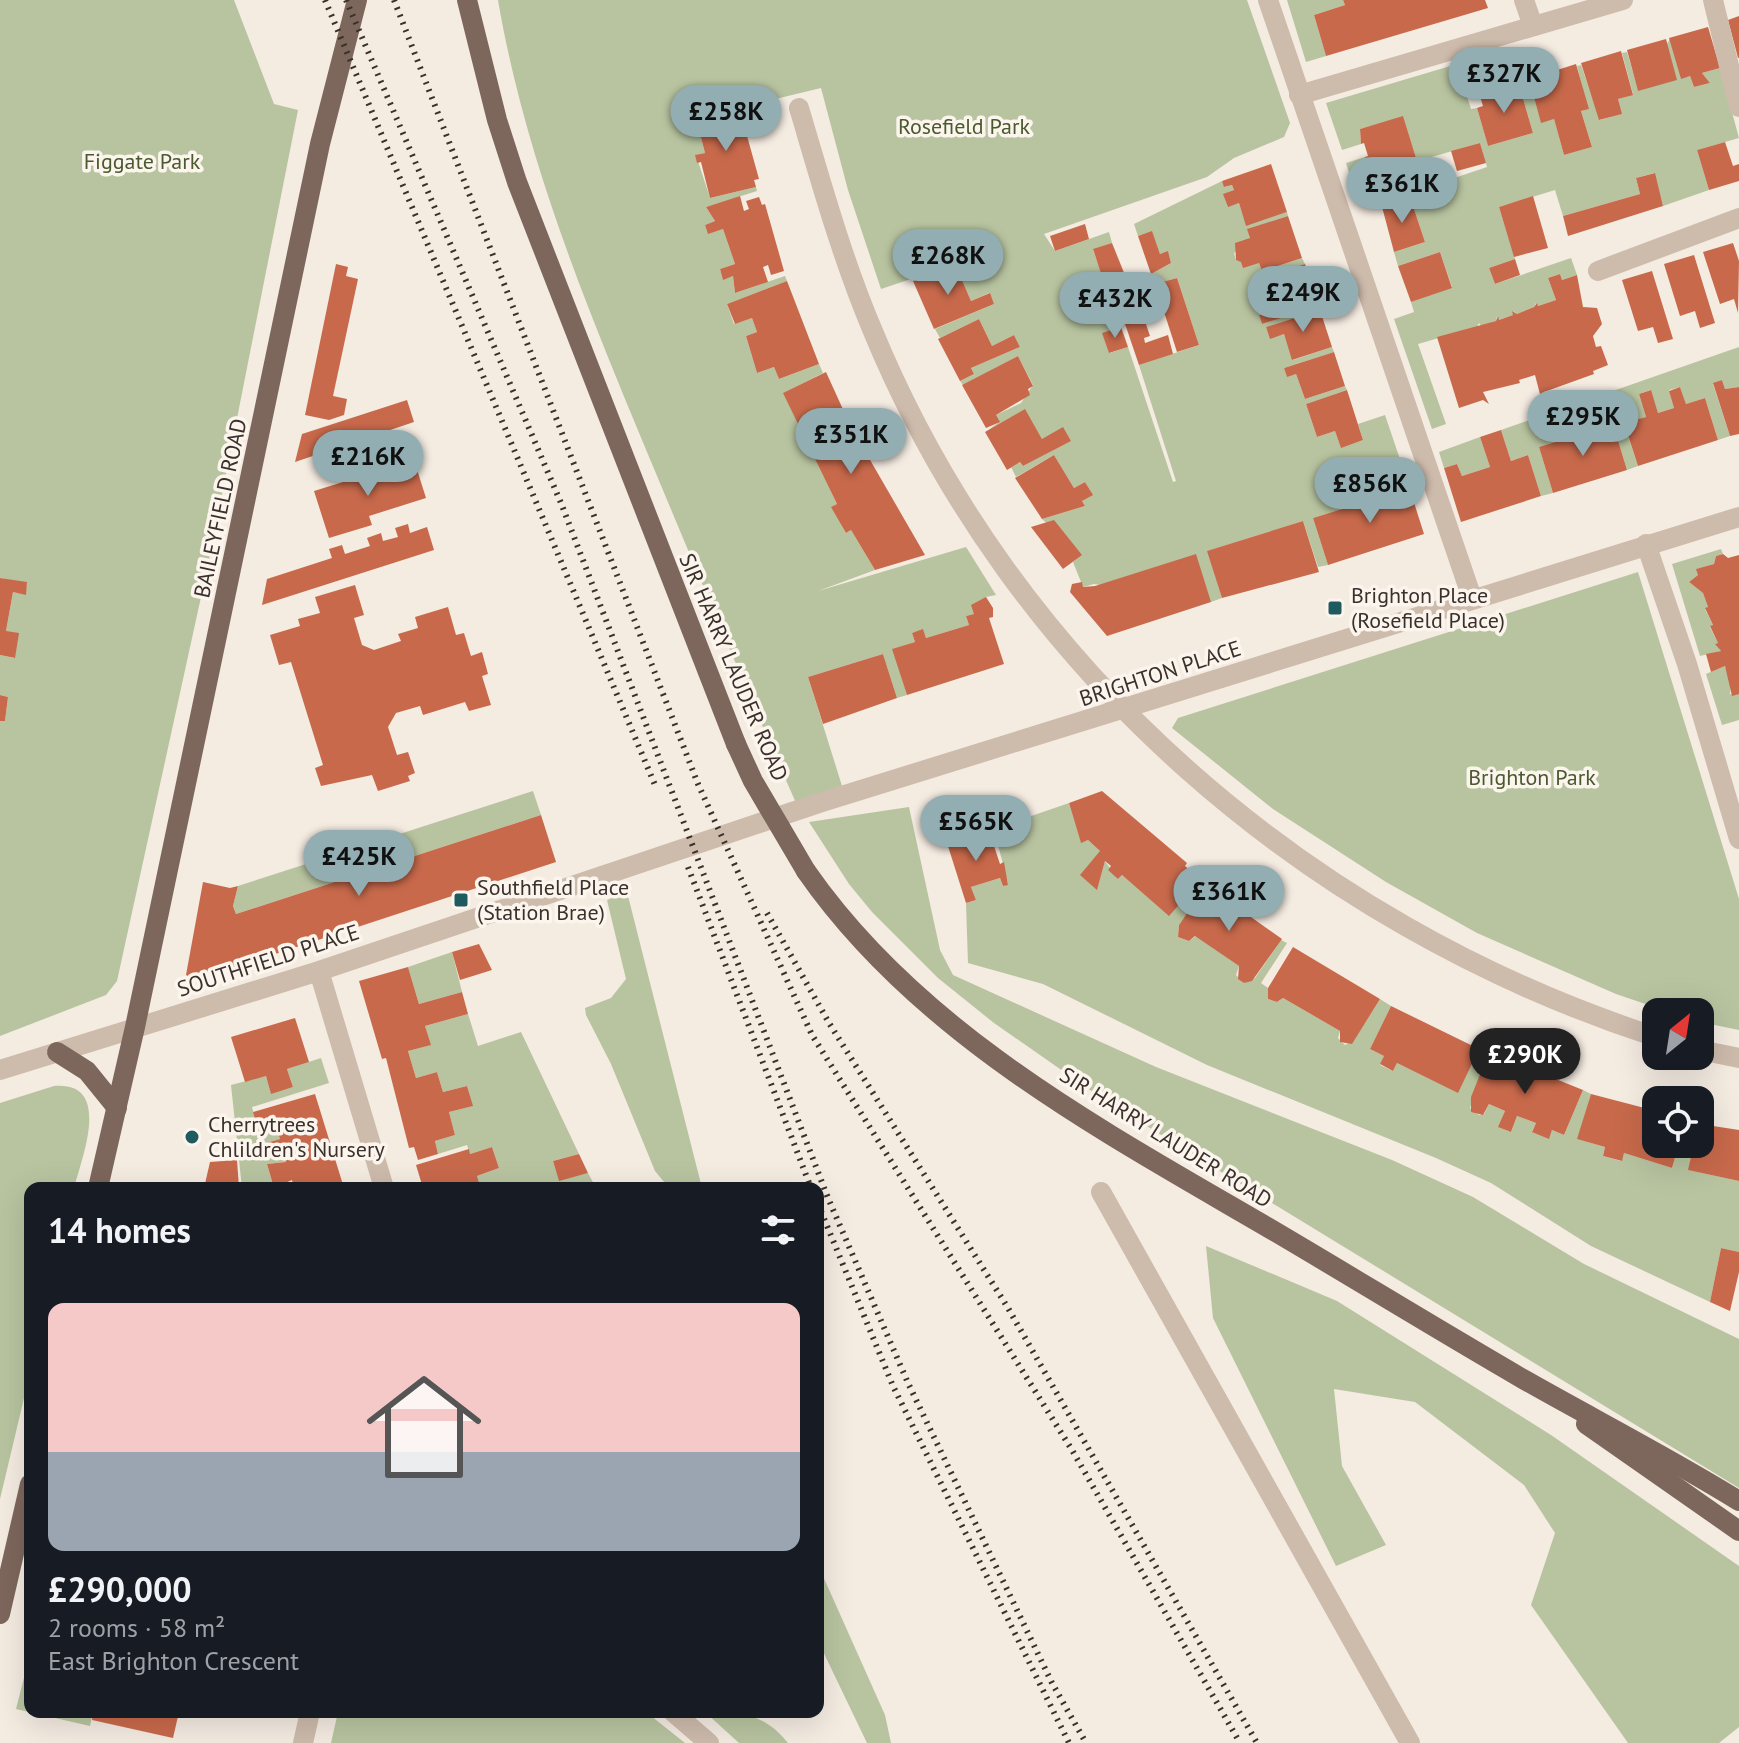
<!DOCTYPE html>
<meta charset="utf-8">
<style>
body{margin:0;font-family:"PT Sans",sans-serif;background:#242831;color:#f1f3f6;height:100vh;display:flex;flex-direction:column;font-size:30px;white-space:nowrap}
*{box-sizing:border-box;margin:0}
p{font-size:26px;color:#9ea1a6}
.icon{flex:none;width:44px;height:44px;fill:none;stroke:currentColor;stroke-width:2;stroke-linecap:round;stroke-linejoin:round}
.map{position:relative;flex:1;overflow:hidden}
.side{position:absolute;left:24px;top:1182px;width:800px;height:536px;display:flex;flex-direction:column;background:#171b24;border-radius:16px;box-shadow:0 8px 32px #0002}
.side>*{flex:none}
.needle{width:52px;rotate:30deg}
.tools{position:absolute;left:1642px;top:998px;display:grid;gap:16px}
.tools a{display:grid;place-items:center;width:72px;height:72px;border-radius:16px;background:#171b24;box-shadow:0 8px 32px #0002;font-size:40px}
.price{position:absolute;translate:-50% -68px;padding:0 18px;border-radius:28px;background:#92aeb2;color:#111;font-size:26px;line-height:52px;filter:drop-shadow(0 2px 4px #0008)}
.price::after{content:'';position:absolute;left:50%;top:48px;width:24px;height:18px;margin-left:-12px;background:inherit;clip-path:polygon(0 0,100% 0,50% 100%)}
.price.on{background:#222;color:#fff}
ul{padding:0;list-style:none}
li{display:grid;align-content:center;gap:16px;height:424px;padding:0 24px}
li+li{border-top:2px solid #363941}
li span{display:grid;place-items:center;height:248px;border-radius:16px;color:#555}
li>.icon{margin-inline-start:auto}
span .icon{width:144px;height:144px;fill:#fffc;stroke-width:1}
li b{font-size:34px}
h2{display:flex;justify-content:space-between;align-items:center;height:96px;padding:0 24px;font-size:34px}
.map>svg:first-child{display:block}
</style>
<div class="map">
<svg width="1739" height="1743" viewBox="0 0 1739 1743">
<rect width="100%" height="100%" fill="#f4ebe1"/>
<!-- green -->
<g fill="#b8c4a0">
<path d="M0 0H234L274 104 298 110 208 565 117 981 106 995 0 1036V721H5L8 697 0 695V655L14 658 6 631 13 592 25 594 27 583 0 578Z"/>
<path d="M498 0H1247L1290 123 1284 137 1234 158 1207 177 1044 234 1055 251 1109 232 1112 243 1093 250 1121 327 1103 334 1110 353 1128 347 1173 482 1176 481 1139 365 1199 345 1177 278 1155 284 1151 274 1171 263 1168 252 1160 254 1152 232 1138 236 1134 224 1222 181 1225 187 1232 185 1234 190 1224 194 1228 206 1239 203 1246 225 1287 212 1288 216 1248 229 1250 238 1234 253 1236 260 1259 263 1262 271 1302 258 1305 264 1265 277 1269 289 1263 292 1265 297 1271 296 1275 310 1259 315 1262 324 1319 306 1320 310 1266 327 1270 338 1284 334 1293 360 1332 347 1334 352 1284 368 1287 376 1296 374 1305 399 1345 386 1347 390 1306 404 1317 437 1335 431 1341 447 1363 440 1358 424 1385 415 1404 471 1394 474 1400 491 1313 518 1328 565 1318 567 1303 521 1208 551 1222 598 1211 602 1094 584 1083 587 1073 562 1081 555 1042 519 1085 506 1082 501 1092 494 1085 482 1074 488 1054 455 1016 477 1011 467 1020 462 1023 466 1070 441 1042 439 1025 410 987 431 999 422 996 415 1021 403 1033 385 1018 356 963 385 960 381 974 374 971 368 1020 347 1014 335 992 346 979 319 940 338 935 329 994 304 989 293 971 301 955 264 881 289 848 190 821 88 696 118 705 153 696 155 710 198 756 187 757 191 706 207 715 221 705 225 708 233 723 229 735 264 720 269 723 279 733 276 735 293 785 276 787 281 727 304 734 324 752 318 757 332 746 336 757 373 774 367 779 379 819 364 823 373 784 393 837 504 832 507 846 533 851 530 875 570 818 591 966 547 996 595 986 597 974 614 966 616 969 625 926 638 923 630 912 633 915 642 893 649 907 695 897 698 883 654 808 677 842 786 796 803C745 687 696 569 647 452 586 305 525 158 498 0Z"/>
<path d="M1287 0H1343L1345 5 1314 15 1326 56 1306 62Z"/>
<path d="M1670 39 1681 78 1690 76 1694 87 1710 83 1702 73 1720 68 1739 138 1697 150 1709 190 1663 206 1654 173 1636 178 1640 194 1563 216 1555 190 1499 207 1515 259 1489 268 1495 284 1571 258 1577 275 1562 280 1560 274 1548 278 1556 300 1538 306 1536 303 1534 307 1517 314 1513 311V315L1499 320 1497 316 1496 321 1481 326 1479 323 1477 327 1418 344 1446 424 1432 429 1394 319 1414 312 1411 302 1452 287 1440 252 1398 266 1394 252 1425 242 1413 206 1405 208 1401 196 1487 167 1480 143 1418 161 1421 175 1356 195 1346 163 1365 157 1373 174 1417 161 1403 117 1360 129 1361 144 1342 150 1326 103 1457 64 1471 109 1477 108 1488 146 1533 133 1522 95 1527 93 1524 80 1529 79 1541 122 1554 119 1564 155 1592 147 1581 111 1588 109 1577 66 1581 65 1600 120 1621 114 1618 99 1633 94 1622 53 1627 52 1638 90Z"/>
<path d="M1739 347V387L1725 389 1722 380 1713 384 1730 436 1718 440 1705 398 1686 404 1680 387 1669 390 1674 408 1658 413 1650 390 1639 394 1646 417 1624 424 1638 466 1627 470 1613 424 1539 447 1553 493 1541 496 1528 455 1511 461 1501 430Z"/>
<path d="M1480 437 1490 467 1462 476 1457 464 1444 468 1439 452Z"/>
<path d="M1721 549 1723 554 1716 556 1714 564 1697 569 1698 575 1689 582 1703 593 1708 607 1705 609 1713 625 1710 627 1718 643 1716 644 1721 651 1700 656 1672 564Z"/>
<path d="M1638 572 1739 899V1030L1700 1022V1012H1669L1616 994 1477 933 1386 882 1273 809 1172 728 1178 718Z"/>
<path d="M1725 666 1731 685 1730 694H1739V720L1722 725 1706 674Z"/>
<path d="M533 791 541 815 236 914 233 906 238 886Z"/>
<path d="M1069 803 1081 842 1088 840 1100 851 1097 889 1105 861 1118 879 1122 875 1169 915 1201 880 1206 885 1179 925 1178 937 1189 941 1196 936 1239 966 1236 975 1244 983 1255 978 1281 940 1287 943 1261 983 1268 988V999L1277 1002 1283 998 1340 1031 1338 1038 1345 1045 1354 1040 1380 999 1391 1006 1370 1049 1384 1056 1380 1065 1393 1071 1397 1063 1457 1092 1479 1049 1489 1052 1470 1108 1479 1115 1484 1114 1489 1104 1505 1111 1499 1127 1511 1132 1517 1116 1536 1123 1532 1131 1549 1138 1552 1130 1564 1135 1583 1090 1591 1094 1578 1139 1605 1147 1603 1156 1621 1161 1624 1153 1672 1168 1679 1144H1694L1689 1170 1739 1181V1252L1721 1248 1710 1302 1591 1246 1491 1183 1436 1158 1207 1065 1043 984 968 963 966 903 976 900 971 887 1000 878 1003 886 1008 884 994 829Z"/>
<path d="M909 807 940 950 953 975 1156 1067 1392 1160 1473 1197 1584 1264 1739 1339V1488L1200 1159 1103 1099 994 1023 938 978 872 912 849 884 809 822Z"/>
<path d="M627 892 702 1188H669L655 1171 611 1064 586 1015 585 1008 611 998 626 979 607 900Z"/>
<path d="M452 952 462 992 419 1004 408 967Z"/>
<path d="M468 1014 478 1046 521 1032 579 1154 553 1161 559 1180 588 1173 596 1188H481L477 1176 499 1168 492 1147 470 1154 467 1145 438 1154 435 1141 455 1135 449 1112 472 1106 467 1086 443 1092 437 1072 416 1078 408 1051 430 1045 425 1026Z"/>
<path d="M321 1058 329 1083 252 1107 257 1126 273 1118 280 1139 267 1144 271 1153 283 1150 286 1162 267 1164 274 1188H242L231 1085 266 1076 271 1093 293 1087 287 1069Z"/>
<path d="M54 1086C113 1081 82 1157 74 1188H30V1373L0 1499V1103Z"/>
<path d="M1206 1246 1337 1301 1551 1435 1739 1566V1727L1719 1743H1628L1531 1605 1555 1533 1524 1485 1415 1402 1334 1389 1342 1466 1386 1545 1336 1566 1213 1318Z"/>
<path d="M818 1565 885 1715 891 1743H867L818 1641Z"/>
<path d="M30 1654V1712H93L90 1726 16 1709Z"/>
<path d="M338 1712H646L685 1743H331Z"/>
<path d="M705 1712C740 1712 764 1713 788 1743H739Z"/>
</g>
<!-- building -->
<g fill="#c8694b">
<path d="M1343 0H1485L1488 8 1326 56 1314 15 1345 5Z"/>
<path d="M1739 16V58H1738L1728 20Z"/>
<path d="M1708 27 1720 68 1702 73 1710 83 1694 87 1690 76 1681 79 1669 38Z"/>
<path d="M1666 39 1677 80 1638 91 1627 50Z"/>
<path d="M1621 51 1633 95 1618 99 1622 114 1599 120 1581 63Z"/>
<path d="M1576 64 1589 109 1581 111 1592 147 1564 155 1554 119 1541 123 1529 79Z"/>
<path d="M1513 83 1517 97 1522 95 1533 133 1488 146 1477 108 1483 106 1479 93Z"/>
<path d="M739 107 759 179 754 180 756 187 710 198 701 162 697 163 695 155 705 153 696 118Z"/>
<path d="M1403 116 1417 161 1373 175 1365 157 1368 156 1364 143 1361 144 1360 129Z"/>
<path d="M1725 142 1733 166 1739 164V181L1709 190 1697 150Z"/>
<path d="M1480 143 1486 163 1457 171 1451 151Z"/>
<path d="M1271 164 1287 212 1246 226 1239 203 1228 207 1223 194 1234 190 1232 185 1224 187 1222 181Z"/>
<path d="M1655 173 1663 206 1568 236 1563 216 1640 194 1636 178Z"/>
<path d="M740 196 744 211 749 209 746 201 759 197 762 205 765 204 784 271 771 275 768 265 763 267 768 282 735 293 733 276 723 280 720 269 735 264 723 229 708 234 705 225 715 221 706 207Z"/>
<path d="M1401 196 1405 208 1413 206 1425 242 1394 252 1381 203Z"/>
<path d="M1533 196 1548 248 1514 257 1499 207Z"/>
<path d="M1288 216 1302 258 1262 271 1259 263 1243 268 1241 262 1236 260 1235 243 1250 238 1247 229Z"/>
<path d="M1085 224 1089 239 1055 251 1050 236Z"/>
<path d="M1152 231 1160 254 1168 251 1171 263 1151 274 1138 236Z"/>
<path d="M1112 243 1137 305 1114 313 1093 249Z"/>
<path d="M1733 243 1739 261 1738 313 1734 299 1720 304 1703 252Z"/>
<path d="M1440 252 1452 288 1411 302 1398 266Z"/>
<path d="M1694 255 1715 323 1700 328 1695 311 1680 316 1664 264Z"/>
<path d="M1515 259 1520 275 1495 284 1489 268Z"/>
<path d="M336 264 348 267 346 276 358 279 333 396 347 399 344 415 329 420 305 415Z"/>
<path d="M955 264 971 301 990 293 994 304 934 329 913 281Z"/>
<path d="M1305 264 1319 306 1262 324 1259 315 1275 310 1271 296 1265 298 1263 291 1269 289 1265 277Z"/>
<path d="M1652 271 1673 339 1658 343 1653 327 1638 331 1622 280Z"/>
<path d="M1560 274 1562 280 1577 275 1583 307 1597 308 1602 324 1593 336 1596 347 1601 346 1608 365 1593 371 1594 374 1544 392 1541 398 1535 375 1519 380 1520 383 1483 392 1489 404 1483 400 1459 408 1437 337 1496 321 1498 316 1499 320 1513 315 1512 311 1517 314 1534 307 1537 303 1538 306 1556 300 1548 278Z"/>
<path d="M1177 278 1199 345 1177 352 1155 284Z"/>
<path d="M787 281 819 364 779 379 774 367 757 373 746 336 757 332 752 318 735 324 727 304Z"/>
<path d="M1141 309 1150 336 1144 338 1145 343 1168 335 1173 354 1139 365 1122 315Z"/>
<path d="M1320 310 1332 347 1292 360 1284 334 1270 339 1266 327Z"/>
<path d="M979 319 992 346 1014 335 1020 347 971 368 974 374 960 381 938 339Z"/>
<path d="M1121 327 1128 347 1109 353 1102 333Z"/>
<path d="M1334 352 1345 386 1305 399 1296 374 1287 377 1284 368Z"/>
<path d="M1018 356 1033 386 1028 389 1030 395 996 415 1000 422 986 428 962 385Z"/>
<path d="M826 372 851 427 925 555 875 570 851 530 846 533 831 507 837 504 783 393Z"/>
<path d="M1722 380 1725 389 1739 387V434L1730 436 1713 383Z"/>
<path d="M1680 387 1686 404 1705 398 1718 440 1638 466 1624 423 1646 417 1639 394 1651 390 1658 413 1674 408 1669 391Z"/>
<path d="M1347 390 1363 440 1341 448 1335 431 1317 437 1306 404Z"/>
<path d="M407 400 414 422 295 462 302 434Z"/>
<path d="M1025 409 1042 439 1063 427 1071 441 1023 466 1020 462 1007 470 985 432Z"/>
<path d="M1613 424 1627 470 1553 493 1539 447Z"/>
<path d="M1501 430 1511 461 1528 455 1541 496 1461 522 1444 468 1457 464 1462 476 1490 467 1480 437Z"/>
<path d="M1054 455 1074 488 1085 482 1093 495 1082 501 1085 506 1042 519 1015 478Z"/>
<path d="M414 460 426 498 369 516 372 525 329 538 314 491Z"/>
<path d="M1404 471 1424 534 1328 565 1313 518 1400 491 1394 474Z"/>
<path d="M1054 520 1082 555 1063 569 1031 527Z"/>
<path d="M1303 521 1319 572 1222 598 1207 551Z"/>
<path d="M408 524 410 533 427 527 434 550 262 605 267 579 332 558 329 549 342 545 345 554 370 546 367 538 381 533 383 541 398 537 395 528Z"/>
<path d="M1196 554 1211 602 1107 636 1070 592 1072 584 1082 582 1083 587 1095 586Z"/>
<path d="M1723 554 1728 558 1739 555V694L1732 696 1725 666 1711 672 1706 654 1721 651 1715 644 1718 643 1710 626 1713 625 1705 608 1708 607 1703 593 1689 582 1698 575 1696 569 1714 564 1716 556Z"/>
<path d="M0 578 27 582 26 595 13 592 6 631 19 633 15 658 0 655Z"/>
<path d="M355 585 364 615 354 618 362 645 374 650 401 641 398 634 418 628 415 617 448 607 456 635 464 633 471 656 482 652 488 674 482 676 491 705 469 711 465 702 423 715 420 706 396 713 388 727 397 755 408 752 415 773 408 776 410 781 378 791 372 775 321 786 315 768 323 765 291 662 279 665 270 635 300 626 298 619 320 613 315 597Z"/>
<path d="M986 597 993 608V617L989 618 1004 664 907 695 892 649 915 642 912 633 923 629 926 638 969 625 966 616 974 614 971 605Z"/>
<path d="M883 654 897 698 823 724 808 677Z"/>
<path d="M0 695 8 697 5 721H0Z"/>
<path d="M1102 791 1187 863 1185 866 1201 880 1169 916 1122 875 1118 879 1108 870 1111 866 1105 861 1097 890 1080 875 1100 851 1088 840 1081 843 1069 803Z"/>
<path d="M541 815 556 862 196 980 186 975 203 882 230 888 238 886 233 906 236 914Z"/>
<path d="M989 831 1000 864 1004 862 1008 885 1003 886 1000 878 971 887 976 900 966 903 947 843Z"/>
<path d="M1206 885 1282 939 1252 981 1244 983 1238 979 1239 966 1195 936 1189 941 1178 937 1179 925Z"/>
<path d="M479 944 492 970 460 980 452 952Z"/>
<path d="M1293 947 1380 999 1352 1044 1340 1042V1031L1283 998 1277 1002 1268 999V988Z"/>
<path d="M408 967 419 1004 462 992 468 1014 425 1026 431 1045 408 1051 416 1078 437 1072 443 1092 467 1086 473 1106 449 1112 455 1135 435 1141 438 1154 418 1160 414 1147 409 1148 386 1058 382 1059 359 981Z"/>
<path d="M1391 1006 1479 1049 1458 1093 1397 1063 1393 1071 1380 1064 1384 1056 1370 1049Z"/>
<path d="M295 1018 309 1062 287 1069 293 1087 271 1094 266 1076 245 1082 231 1037Z"/>
<path d="M1489 1052 1583 1090 1564 1135 1552 1130 1549 1139 1532 1132 1536 1123 1517 1116 1511 1132 1498 1127 1505 1111 1489 1104 1483 1115 1471 1112V1097Z"/>
<path d="M315 1094 344 1188H294L292 1180 274 1188 267 1164 286 1162 283 1150 271 1154 267 1143 280 1139 273 1118 257 1126 253 1112Z"/>
<path d="M1591 1094 1656 1111V1144H1679L1672 1168 1624 1153 1622 1161 1603 1156 1605 1147 1577 1139Z"/>
<path d="M1700 1124 1739 1130V1181L1688 1170 1694 1144H1700Z"/>
<path d="M492 1147 499 1168 477 1176 481 1188H423L416 1165 469 1149 470 1154Z"/>
<path d="M579 1154 588 1173 559 1181 553 1161Z"/>
<path d="M237 1160 239 1188H204L210 1162Z"/>
<path d="M1721 1248 1739 1252V1272L1730 1311 1710 1302Z"/>
<path d="M93 1712H179L173 1738 92 1720Z"/>
</g>
<g fill="none" stroke-linecap="round" stroke-linejoin="round">
<!-- minor -->
<g stroke="#cdbbac" stroke-width="20">
<path d="M1268 0 1472 598"/>
<path d="M1524 0 1533 26"/>
<path d="M1713 0 1739 107"/>
<path d="M1299 95 1623 0"/>
<path d="M799 108C821 182 842 258 872 329 1012 670 1308 924 1656 1037"/>
<path d="M1598 271 1739 218"/>
<path d="M1646 544 1687 664 1739 839"/>
<path d="M319 971 384 1188"/>
<path d="M1700 1050 1739 1058"/>
<path d="M0 1070 319 971 819 803 1739 517"/>
<path d="M1101 1192 1410 1743"/>
<path d="M673 1712 709 1743"/>
<path d="M303 1743 310 1712"/>
</g>
<!-- major -->
<g stroke="#7d675c" stroke-width="20">
<path d="M467 0 497 120 517 182 736 744"/>
<path d="M806 871C917 1031 1097 1128 1262 1224 1349 1275 1435 1328 1523 1379 1595 1420 1668 1457 1739 1501"/>
<path d="M57 1052 87 1071 117 1108"/>
<path d="M98 1188 135 1027 320 144 357 0"/>
<path d="M1586 1424 1739 1531"/>
<path d="M0 1614 30 1484"/>
</g>
<!-- rail -->
<g stroke="#3b302b" stroke-width="6" stroke-dasharray="2 6" stroke-linecap="butt">
<path d="M325 0 655 785"/>
<path d="M346 0 561 503 828 1198 908 1383 1052 1683 1086 1743"/>
<path d="M394 0 698 784 812 1035 1072 1450 1240 1743"/>
<path d="M688 867 811 1188"/>
<path d="M767 913 829 1023 1008 1308 1257 1743"/>
<path d="M818 1204 893 1386 1069 1743"/>
</g>
<!-- major-bridge -->
<path stroke="#7d675c" stroke-width="20" d="M736 744 753 781 806 871"/>
</g>
<!-- markers -->
<g fill="#1f5a5e" stroke="#fbf5ee" stroke-width="3">
<rect x="1327" y="600" width="16" height="16" rx="4"/>
<rect x="453" y="892" width="16" height="16" rx="4"/>
<circle cx="192" cy="1137" r="8"/>
</g>
<g text-anchor="middle" stroke-width="7" stroke-linejoin="round" paint-order="stroke">
<!-- park labels -->
<g font-size="22" fill="#4a5a2e" stroke="#fbf5ee">
<text x="964" y="134">Rosefield Park</text>
<text x="142" y="169">Figgate Park</text>
<text x="1532" y="785">Brighton Park</text>
</g>
<!-- street labels -->
<g font-size="22" fill="#3b302b" stroke="#fbf5ee">
<text transform="translate(220 508) rotate(-78)" y="8">BAILEYFIELD ROAD</text>
<text transform="translate(734 667) rotate(67)" y="8">SIR HARRY LAUDER ROAD</text>
<text transform="translate(1160 673) rotate(-18)" y="8">BRIGHTON PLACE</text>
<text transform="translate(268 960) rotate(-18)" y="8">SOUTHFIELD PLACE</text>
<text transform="translate(1166 1137) rotate(32)" y="8">SIR HARRY LAUDER ROAD</text>
</g>
<!-- poi labels -->
<g font-size="22" fill="#3b302b" stroke="#fbf5ee" text-anchor="start">
<text x="1351" y="603">Brighton Place<tspan x="1351" dy="25">(Rosefield Place)</tspan></text>
<text x="477" y="895">Southfield Place<tspan x="477" dy="25">(Station Brae)</tspan></text>
<text x="208" y="1132">Cherrytrees<tspan x="208" dy="25">Chlildren's Nursery</tspan></text>
</g>
</g>
</svg>
<div class="tools">
<a><svg class="needle" viewBox="-14 -14 28 28"><path d="M0-13l5 13h-10z" fill="#e53935"/><path d="M0 13l5-13h-10z" fill="#9ea1a6"/></svg></a>
<a><svg class="icon" aria-label="locate" viewBox="0 0 24 24"><circle cx="12" cy="12" r="6"/><path d="M12 2v4M12 18v4M2 12h4M18 12h4"/></svg></a>
</div>
<b class="price" style="left:1504px;top:115px">£327K</b>
<b class="price" style="left:726px;top:153px">£258K</b>
<b class="price" style="left:1402px;top:225px">£361K</b>
<b class="price" style="left:948px;top:297px">£268K</b>
<b class="price" style="left:1303px;top:334px">£249K</b>
<b class="price" style="left:1115px;top:340px">£432K</b>
<b class="price" style="left:1583px;top:458px">£295K</b>
<b class="price" style="left:851px;top:476px">£351K</b>
<b class="price" style="left:368px;top:498px">£216K</b>
<b class="price" style="left:1370px;top:525px">£856K</b>
<b class="price" style="left:976px;top:863px">£565K</b>
<b class="price" style="left:359px;top:898px">£425K</b>
<b class="price" style="left:1229px;top:933px">£361K</b>
<b class="price on" style="left:1525px;top:1096px">£290K</b>
<section class="side">
<h2>14 homes<svg class="icon" aria-label="filters" viewBox="0 0 24 24"><path d="M4 7h16M4 17h16"/><circle cx="9" cy="7" r="2"/><circle cx="15" cy="17" r="2"/></svg></h2>
<ul>
<li><span style="background:linear-gradient(#f6c9c9 60%,#9aa5b1 0)"><svg class="icon" aria-label="home" viewBox="0 0 24 24"><path d="M3 11l9-7 9 7M6 9v11h12V9"/></svg></span><div><b>£290,000</b><p>2 rooms · 58 m²</p><p>East Brighton Crescent</p></div></li>
</ul>
</section>
</div>
